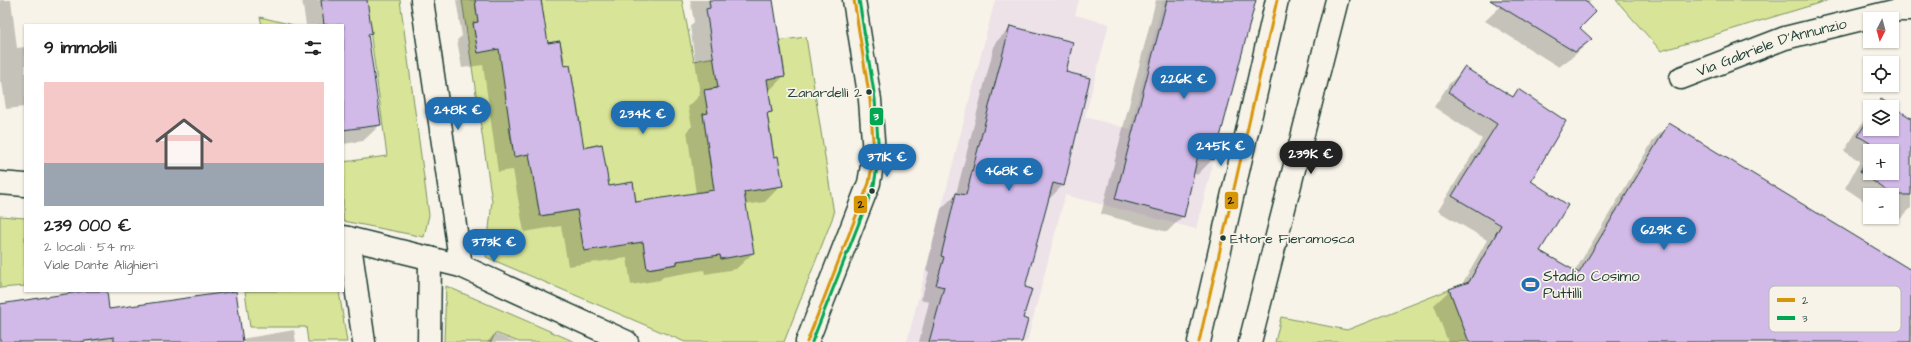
<!DOCTYPE html>
<html lang="it">
<meta charset="utf-8">
<style>
body{margin:0;font-family:"Architects Daughter",sans-serif;background:#f2f2f2;color:#222;height:100vh;display:flex;flex-direction:column;font-size:15px;white-space:nowrap}
*{box-sizing:border-box;margin:0}
p{font-size:13px;color:#767676}
.icon{flex:none;width:22px;height:22px;fill:none;stroke:currentColor;stroke-width:2;stroke-linecap:round;stroke-linejoin:round}
.map{position:relative;flex:1;overflow:hidden}
.sheet{position:absolute;left:24px;top:24px;width:320px;height:268px;display:flex;flex-direction:column;background:#fff;border-radius:0px;box-shadow:0 1px 3px #0004}
.sheet>*{flex:none}
.needle{width:26px;rotate:186deg}
.buttons{position:absolute;left:1863px;top:12px;display:grid;gap:8px}
.buttons a{display:grid;place-items:center;width:36px;height:36px;border-radius:0px;background:#fff;box-shadow:0 1px 3px #0004;font-size:20px}
.price{position:absolute;translate:-50% -34px;padding:0 9px;border-radius:14px;background:#1f6fb2;color:#fff;font-size:13px;line-height:26px;filter:drop-shadow(0 1px 2px #0008)}
.price::after{content:'';position:absolute;left:50%;top:24px;width:12px;height:9px;margin-left:-6px;background:inherit;clip-path:polygon(0 0,100% 0,50% 100%)}
.price.selected{background:#222;color:#fff}
ul{padding:0;list-style:none}
li{display:grid;align-content:center;gap:8px;height:212px;padding:0 20px}
li span{display:grid;place-items:center;height:124px;border-radius:0px;color:#555}
li>.icon{margin-inline-start:auto}
span .icon{width:72px;height:72px;fill:#fffc;stroke-width:1}
li b{font-size:17px}
h2{display:flex;justify-content:space-between;align-items:center;height:48px;padding:0 20px;font-size:17px}
.map>svg:first-child{display:block}
</style>
<div class="map">
<svg width="1911" height="342" viewBox="0 0 1911 342">
<rect width="100%" height="100%" fill="#f7f3e8"/>
<filter id="ink" filterUnits="userSpaceOnUse"><feTurbulence type="fractalNoise" baseFrequency=".025" numOctaves="2"/><feDisplacementMap in="SourceGraphic" scale="8" xChannelSelector="R" yChannelSelector="G"/><feConvolveMatrix kernelMatrix="1 2 1 2 8 2 1 2 1" color-interpolation-filters="sRGB"/></filter>
<g filter="url(#ink)">
<!-- built -->
<path fill="#ece2e8" d="M995 0H1079L1075 15 1109 24 1085 117 1130 129 1163 0H1255L1196 229 1065 195 1027 342H907Z"/>
<!-- green -->
<g fill="#d8e598" stroke="#7c9166">
<path d="M366 0H400L429 215 424 237 343 221V162L387 156Z"/>
<path d="M462 0H475L478 22 473 23 478 52 503 48 514 127 509 128 514 156 539 153 536 192 540 216 577 210 643 241 648 269 677 264V261L720 255 744 192 774 157 767 113 772 112 769 95 760 80 785 76 781 47H777L776 41 806 37 834 214 784 342H685L486 257 492 201Z"/>
<path d="M541 0H682L694 61 720 56 725 86 705 90 708 113 703 114 707 138 714 149 708 150 711 170 718 191 637 208 633 183 600 188 601 144 577 149 580 123 570 66H565L560 41 541 44 537 19 544 18Z"/>
<path d="M1616 0H1829L1661 51Z"/>
<path d="M260 17 293 25H262Z"/>
<path d="M0 216 25 218V286L0 288Z"/>
<path d="M1501 225 1540 251 1694 342H1275L1281 317 1347 330 1469 282Z"/>
<path d="M446 286 575 342H519L495 333 491 342H444Z"/>
<path d="M245 291H339L347 342H308L306 327H250Z"/>
</g>
<!-- shadow -->
<g fill="#0003" fill-rule="evenodd">
<path d="M0 0H11L17 48 25 47V107L6 109 2 82H0Z"/>
<path d="M302 0H366L371 33 367 36 380 125 363 141 343 144V25H306Z"/>
<path d="M456 0H541L547 44 564 67 583 149 608 188 636 203 696 194 687 131 692 126 688 107 700 95 690 26 694 22 690 0H773L784 76 768 92 771 111 766 116 773 158 781 185 765 202 745 205 753 253 736 269 705 274 704 270 663 277 660 280 631 285 627 258 568 266 561 226 524 232 513 170 498 172 483 65 462 68 457 40 462 36Z"/>
<path d="M1156 0H1255L1213 159 1197 175 1193 173 1183 216 1167 232 1101 214Z"/>
<path d="M1501 0H1592L1587 4 1578 28 1591 39 1576 54 1559 67 1485 21 1504 3Z"/>
<path d="M1011 27 1065 72 1063 185 1047 201 1023 288 1021 342H919L929 302 921 300 929 272 926 271 941 209 956 194 995 43Z"/>
<path d="M1464 69 1512 97 1518 90 1539 251 1575 271 1654 139 1670 124 1911 271V342H1448L1434 305 1450 290 1461 286 1487 240 1438 211 1482 139 1434 107 1449 84Z"/>
<path d="M1892 107 1911 119V208L1898 221 1892 217V195H1870V205L1845 188 1860 161 1844 151 1870 111V129H1892ZM1870 151H1892V173H1870Z"/>
<path d="M92 291H106L108 310 235 291 241 339 294 330 296 342H0V305Z"/>
<path d="M495 334 516 342H487Z"/>
</g>
<!-- building -->
<g fill="#d1b9e8" stroke="#1f3d34">
<path d="M321 0H367L372 33 368 34 381 125 343 130V25H324Z"/>
<path d="M475 0H541L548 43 560 41 564 66 570 65 584 148 602 144 609 186 633 182 636 202 714 190 703 114 708 113 704 90 718 88 706 9 710 8 709 0H773L785 76 767 79 772 112 767 113 774 157 778 156 783 186 744 192 754 253 721 259 720 255 677 261V264L647 269 643 242 584 251 577 210 540 216 529 154 514 157 499 49 478 53 473 23 478 22Z"/>
<path d="M1167 0H1256L1214 160 1198 155 1184 217 1115 199Z"/>
<path d="M1490 0H1585L1596 12 1580 28 1592 39 1575 52Z"/>
<path d="M1010 26 1073 42 1066 72 1090 78 1064 186 1053 183 1025 287 1032 289 1023 318 1028 320 1022 342H929L944 287 936 285 944 257 941 256 956 193 966 195Z"/>
<path d="M1464 67 1513 97 1518 89 1566 121 1531 181 1568 205 1540 251 1579 273 1669 123 1911 270V342H1469L1449 289 1469 282 1501 225 1452 196 1497 124 1448 92Z"/>
<path d="M1881 99 1911 118V195H1893L1860 172 1870 154V173H1892V151H1872L1875 146 1858 136 1870 116V129H1892V107H1876Z"/>
<path d="M85 291H107L109 309 236 291 243 342H114V337L79 342H0V304Z"/>
</g>
<g fill="none" stroke-linecap="round" stroke-linejoin="round">
<defs>
<g id="minor">
<path d="M422 0 461 266"/>
<path id="s1" d="M1681 78 1785 38 1898 10H1911"/>
<path d="M0 183 25 185"/>
<path d="M343 237 461 266 627 342"/>
<path d="M349 238 364 342"/>
<path d="M429 342 430 258"/>
<path d="M807 342 869 183 874 154 870 100 854 0"/>
<path d="M1199 342 1277 0"/>
<path d="M1250 342 1337 0"/>
</g>
</defs>
<!-- minor casing -->
<use href="#minor" stroke="#1f3d34" stroke-width="25"/>
<!-- minor -->
<use href="#minor" stroke="#f7f3e8" stroke-width="22"/>
<defs>
<g id="bus-1">
<path d="M807 342 869 183 874 154 870 100 854 0"/>
<path d="M1199 342 1277 0"/>
</g>
<path id="bus-2" d="M812 342 874 185 879 155 875 99 859 0"/>
</defs>
<!-- bus-1 casing -->
<use href="#bus-1" stroke="#f7f3e8" stroke-width="6"/>
<!-- bus-2 casing -->
<use href="#bus-2" stroke="#f7f3e8" stroke-width="6"/>
<!-- bus-1 -->
<use href="#bus-1" stroke="#d79608" stroke-width="3"/>
<!-- bus-2 -->
<use href="#bus-2" stroke="#00a651" stroke-width="3"/>
</g>
</g>
<!-- icons -->
<defs>
<symbol id="stadium-bare" viewBox="-9 -9 18 18"><path d="M0-5a6.5 5 0 1 0 0 10a6.5 5 0 1 0 0-10ZM-3.5-1.8h7v3.6h-7Z" fill="#1f6fb2" stroke="#f7f3e8" stroke-width="2.5" paint-order="stroke"/></symbol>
</defs>
<g fill-rule="evenodd">
<use href="#stadium-bare" x="1518" y="272" width="25" height="25"/>
</g>
<!-- markers -->
<g fill="#1f3d34" stroke="#f7f3e8" stroke-width="1.5">
<circle cx="869" cy="92" r="3.5"/>
<circle cx="872" cy="191" r="3.5"/>
<circle cx="1223" cy="238" r="3.5"/>
</g>
<g text-anchor="middle" stroke-width="3.5" stroke-linejoin="round" paint-order="stroke">
<!-- bus labels -->
<g font-size="14" fill="#1f3d34" stroke="#f7f3e8" text-anchor="end">
<text x="862" y="97">Zanardelli 2</text>
<text x="1230" y="243" text-anchor="start">Ettore Fieramosca</text>
</g>
<!-- street labels -->
<g font-size="15" fill="#1f3d34" stroke="#f7f3e8">
<text dy="5" stroke="none"><textPath href="#s1" startOffset="96">Via Gabriele D'Annunzio</textPath></text>
</g>
<!-- poi labels -->
<g font-size="15" fill="#1f3d34" stroke="#f7f3e8" text-anchor="start">
<text x="1543" y="281">Stadio Cosimo<tspan x="1543" dy="17">Puttilli</tspan></text>
</g>
</g>
<!-- legend -->
<rect x="1769" y="286" width="132" height="46" rx="6" fill="#f7f3e8" stroke="#b6bcb2" stroke-width="1"/>
<rect x="1777" y="298" width="18" height="4" fill="#d79608"/>
<rect x="1777" y="316" width="18" height="4" fill="#00a651"/>
<g font-size="11" fill="#1f3d34">
<text x="1802" y="304">2</text>
<text x="1802" y="322">3</text>
</g>
<g stroke="#f7f3e8" stroke-width="1.5">
<rect x="869" y="107" width="15" height="19" rx="4" fill="#00a651"/>
<rect x="1224" y="191" width="15" height="19" rx="4" fill="#d79608"/>
<rect x="853" y="195" width="15" height="19" rx="4" fill="#d79608"/>
</g>
<g font-size="11" text-anchor="middle" font-weight="bold" fill="#fff">
<text x="876" y="120">3</text>
</g>
<g font-size="11" text-anchor="middle" font-weight="bold" fill="#111">
<text x="1231" y="204">2</text>
<text x="861" y="208">2</text>
</g>
</svg>
<div class="buttons">
<a><svg class="needle" viewBox="-14 -14 28 28"><path d="M0-13l5 13h-10z" fill="#e53935"/><path d="M0 13l5-13h-10z" fill="#767676"/></svg></a>
<a><svg class="icon" aria-label="locate" viewBox="0 0 24 24"><circle cx="12" cy="12" r="6"/><path d="M12 2v4M12 18v4M2 12h4M18 12h4"/></svg></a>
<a><svg class="icon" aria-label="layers" viewBox="0 0 24 24"><path d="M12 4l9 5-9 5-9-5zM3 14l9 5 9-5"/></svg></a>
<a>+</a>
<a>−</a>
</div>
<b class="price" style="left:1184px;top:100px">226K €</b>
<b class="price" style="left:458px;top:131px">248K €</b>
<b class="price" style="left:643px;top:135px">234K €</b>
<b class="price" style="left:1221px;top:167px">245K €</b>
<b class="price selected" style="left:1311px;top:175px">239K €</b>
<b class="price" style="left:887px;top:178px">371K €</b>
<b class="price" style="left:1009px;top:192px">468K €</b>
<b class="price" style="left:1664px;top:251px">629K €</b>
<b class="price" style="left:494px;top:263px">373K €</b>
<section class="sheet">
<h2>9 immobili<svg class="icon" aria-label="filters" viewBox="0 0 24 24"><path d="M4 7h16M4 17h16"/><circle cx="9" cy="7" r="2"/><circle cx="15" cy="17" r="2"/></svg></h2>
<ul>
<li><span style="background:linear-gradient(#f6c9c9 65%,#9aa5b1 0)"><svg class="icon" aria-label="home" viewBox="0 0 24 24"><path d="M3 11l9-7 9 7M6 9v11h12V9"/></svg></span><div><b>239 000 €</b><p>2 locali · 54 m²</p><p>Viale Dante Alighieri</p></div></li>
</ul>
</section>
</div>
